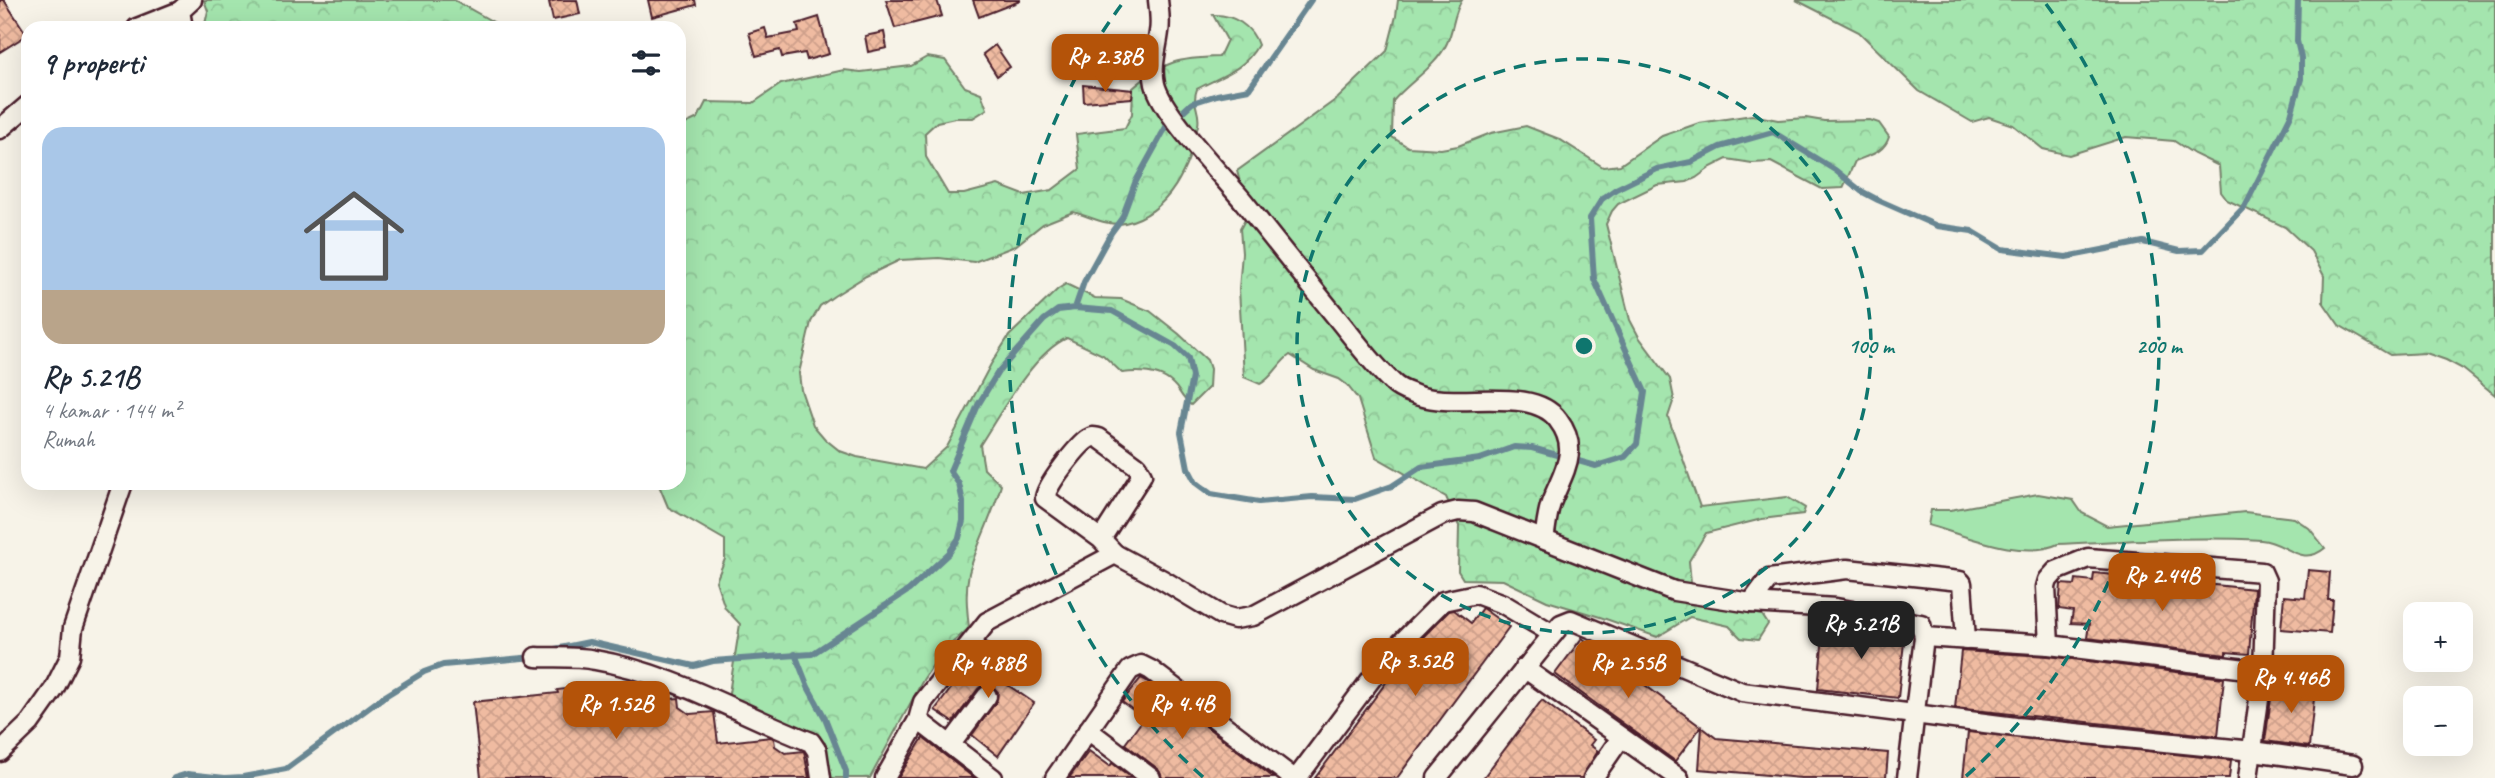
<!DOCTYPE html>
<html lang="id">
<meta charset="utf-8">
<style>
body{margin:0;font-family:Caveat,sans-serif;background:#f6f6f7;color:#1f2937;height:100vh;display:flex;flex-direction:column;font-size:26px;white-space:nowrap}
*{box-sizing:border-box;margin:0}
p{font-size:23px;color:#747a83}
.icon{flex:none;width:38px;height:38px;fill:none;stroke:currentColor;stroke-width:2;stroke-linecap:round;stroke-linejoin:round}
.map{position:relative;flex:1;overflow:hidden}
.panel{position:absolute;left:21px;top:21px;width:665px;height:469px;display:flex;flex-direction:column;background:#fff;border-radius:21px;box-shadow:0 7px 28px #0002}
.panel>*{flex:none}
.tools{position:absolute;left:2403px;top:602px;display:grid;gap:14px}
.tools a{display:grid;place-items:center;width:70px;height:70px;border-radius:14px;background:#fff;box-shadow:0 7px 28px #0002;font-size:35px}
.price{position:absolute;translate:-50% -60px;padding:0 16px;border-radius:14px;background:#b45309;color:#fff;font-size:23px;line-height:46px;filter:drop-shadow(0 2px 4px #0008)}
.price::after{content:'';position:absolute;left:50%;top:42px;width:21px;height:16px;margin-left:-10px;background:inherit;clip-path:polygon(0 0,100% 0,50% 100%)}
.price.on{background:#222;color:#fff}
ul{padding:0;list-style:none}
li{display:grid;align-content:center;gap:14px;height:371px;padding:0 21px}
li+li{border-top:2px solid #e0e1e3}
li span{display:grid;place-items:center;height:217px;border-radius:21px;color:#555}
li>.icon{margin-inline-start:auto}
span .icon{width:126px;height:126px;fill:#fffc;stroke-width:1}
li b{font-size:30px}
h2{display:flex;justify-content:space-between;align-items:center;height:84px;padding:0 21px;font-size:30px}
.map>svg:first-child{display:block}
</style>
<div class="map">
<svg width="2495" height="778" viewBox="0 0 2495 778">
<defs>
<pattern id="forest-crowns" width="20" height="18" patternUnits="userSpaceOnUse" patternTransform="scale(1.75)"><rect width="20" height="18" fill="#a4e5ae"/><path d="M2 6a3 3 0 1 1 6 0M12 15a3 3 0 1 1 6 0" fill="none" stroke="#8fc496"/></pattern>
<pattern id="building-cross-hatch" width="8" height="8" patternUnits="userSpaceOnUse" patternTransform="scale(1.75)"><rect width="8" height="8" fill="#efbba1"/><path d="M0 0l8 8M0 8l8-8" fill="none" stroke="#cea08b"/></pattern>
</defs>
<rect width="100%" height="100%" fill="#f7f3e8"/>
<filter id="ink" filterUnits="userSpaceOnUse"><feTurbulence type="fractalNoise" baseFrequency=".0143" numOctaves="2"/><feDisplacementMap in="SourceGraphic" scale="14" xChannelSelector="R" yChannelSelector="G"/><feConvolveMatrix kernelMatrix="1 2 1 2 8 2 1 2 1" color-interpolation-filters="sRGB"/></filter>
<g filter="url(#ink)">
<!-- grass -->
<path fill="#a4e5ae" stroke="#77826c" stroke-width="2" d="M2038 494 2073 500 2082 513 2107 526 2245 512 2294 518 2309 528 2325 548C2301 568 2287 542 2261 540 2194 536 2126 541 2058 544 2023 561 1964 535 1928 525L1931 510H1950Z"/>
<!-- forest -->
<g fill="url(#forest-crowns)" stroke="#77826c" stroke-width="2">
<path d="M204 0H454L495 23 500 28H204L208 11Z"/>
<path d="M1398 0H1462C1453 14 1454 29 1447 43 1437 66 1409 82 1393 101L1392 137 1408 147 1441 149 1458 146 1491 133 1526 126 1559 139 1603 167 1620 165 1662 136 1699 123 1752 115 1778 120 1806 118 1824 121 1870 120 1879 123 1889 137C1884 153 1870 155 1855 161L1843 188 1822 189 1771 162 1752 163 1727 159 1711 167 1696 178 1687 182 1657 185 1618 204 1612 211 1606 224 1630 320 1639 337 1670 379 1674 399 1668 417 1700 507 1787 497 1805 508 1803 514 1762 519 1706 533 1689 561 1691 583 1727 607 1762 615 1768 624 1758 640 1741 638 1729 626 1690 617 1657 637 1600 617 1547 601 1503 580 1463 579 1458 571 1459 526 1446 497 1376 457 1358 399 1347 385 1339 379 1314 370 1290 355C1278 363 1273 378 1260 384L1244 377 1239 289 1242 253 1240 229 1246 218 1248 195 1241 186 1237 171 1338 98 1387 51 1396 16Z"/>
<path d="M1796 0H2495V395L2463 369 2446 360 2426 353 2390 355 2339 325 2323 302 2324 276 2311 251 2285 227 2227 200 2221 192 2219 166 2194 154 2174 141 2126 137 2069 155 2043 149 2013 125 1989 117 1972 122 1919 91 1859 32Z"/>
<path d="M1213 15C1233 14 1252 26 1258 45 1243 71 1223 75 1197 89 1191 105 1201 111 1198 125 1190 166 1170 213 1125 223 1108 227 1089 216 1073 212L1043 224 1015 246 974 262 939 258 900 260 866 276 834 296 820 306 811 322 799 373 801 390 813 425 825 439 840 451 857 457 923 469 947 447 991 364 1009 336 1058 289 1066 284 1095 298 1121 299 1150 311 1179 334 1207 360 1210 369 1209 387 1191 405C1180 397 1181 391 1173 384 1160 371 1139 371 1122 373L1103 355 1067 338C1034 352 1000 414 980 445L984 469 1001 485C993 516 977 543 969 573 965 592 967 609 969 628L941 653 923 680 870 778H831L825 743C804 733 805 743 788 739 766 735 745 724 726 712L740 624 725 608 716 581 725 559V540L668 507 658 483H679V127L698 118 706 102 753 103 781 84 844 70 861 72 911 66 927 57 945 60 965 87 981 93 987 109 973 118H955L937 122 925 133 926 157 948 194H964L998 185 1024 195 1052 190 1080 169 1076 134 1125 128 1132 114 1133 88C1164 61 1179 58 1219 57L1227 40Z"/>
</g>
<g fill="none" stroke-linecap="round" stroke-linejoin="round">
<!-- stream -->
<g stroke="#688692" stroke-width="6">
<path d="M1075 308 1084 282 1111 233 1122 218 1135 183 1166 127 1192 103 1217 95 1249 89 1311 0"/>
<path d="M550 650 589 642 694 666 713 661 812 654 909 590 949 553 959 538 963 521V502L959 484 950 471 978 405 998 372 1044 320 1058 310 1075 308 1112 311 1175 346 1188 358 1192 377 1181 432 1188 468 1196 483 1211 494 1259 502 1312 497 1355 499 1392 486 1421 467 1480 459 1514 447 1532 448 1596 466 1625 457 1637 444 1645 392 1594 279 1590 218 1602 199 1616 189 1657 169 1691 162 1720 147 1773 132 1835 170 1861 191 1878 200 1937 226 1972 231 2002 249 2066 257 2143 242 2179 251 2203 250 2245 206 2291 115 2301 79V58L2297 41 2298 0"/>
<path d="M795 654 808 687 825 718 846 771V778"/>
<path d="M174 778 187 774 225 778 243 777 286 769 382 698 424 672 443 665 534 657"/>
</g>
</g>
<!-- building -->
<g fill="url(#building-cross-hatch)" stroke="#4a1f2b" stroke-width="2">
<path d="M0 0H4L27 35 0 52Z"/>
<path d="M557 0H577L580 14 553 20 549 2Z"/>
<path d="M648 0H695L696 5 652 17Z"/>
<path d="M886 0H937L942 16 895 28Z"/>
<path d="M973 0H1020V1L979 17Z"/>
<path d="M819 17 829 54 807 60 805 53 782 57 780 50 756 56 749 33 765 28 768 38 799 32 797 24Z"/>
<path d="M884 32 887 48 868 52 865 36Z"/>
<path d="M995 45 1010 67 997 76 983 54Z"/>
<path d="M1083 85 1133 90 1132 98 1084 102Z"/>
<path d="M2308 570 2330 572 2328 600H2333L2330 633 2281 629 2284 596 2305 598Z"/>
<path d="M2094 573 2254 589 2249 654 2226 652V655L2087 638 2089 624 2071 623 2073 611 2059 609 2061 584 2075 585 2076 579 2093 581Z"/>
<path d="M1482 608 1509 627 1397 778H1315L1411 649 1449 611 1454 610 1471 623Z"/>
<path d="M1824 624 1905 633 1898 698 1818 689Z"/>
<path d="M1582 638 1701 727 1675 761 1555 674Z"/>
<path d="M986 642 1005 655 992 674 1034 703 998 756 972 735 996 702 998 692 993 687 983 685 978 689 953 722 935 710Z"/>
<path d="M1961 651 2048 656 2224 678 2218 736 1955 708Z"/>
<path d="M1141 678 1145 680 1274 778H1162L1158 769 1125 744 1144 718 1122 702Z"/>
<path d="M2273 684 2315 689 2309 747 2265 741Z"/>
<path d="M591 686 593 704 626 700 627 703 679 698 680 707 690 714 714 712 718 743 771 737 774 739 775 746 785 753 804 751 809 778H481L473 702 558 693 557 690Z"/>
<path d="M1542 700 1594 740 1590 745 1598 751 1582 778H1483Z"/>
<path d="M1702 727 1716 738 1888 753 1886 778H1801L1699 769Z"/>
<path d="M1968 732 2231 760 2229 778H1963Z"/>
<path d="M923 738 974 778H898Z"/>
<path d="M1089 751 1110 766 1112 763 1132 778H1069Z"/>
</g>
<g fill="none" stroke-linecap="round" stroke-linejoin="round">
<defs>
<path id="service" d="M1118 69 1141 61 1155 63"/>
<g id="minor">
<path d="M1158 0C1159 10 1161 22 1159 32 1157 49 1151 66 1155 84 1162 114 1223 176 1244 202 1275 241 1306 280 1337 318 1355 340 1372 364 1393 383 1397 387 1405 391 1411 393 1450 412 1531 383 1558 420 1581 450 1563 472 1551 503 1547 514 1546 528 1544 540"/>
<path d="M137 28 180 11"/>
<path d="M183 28 180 11 192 0"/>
<path d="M0 129 28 105"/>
<path d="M1101 539 1045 498C1045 487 1078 445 1088 439 1093 436 1094 437 1099 438L1137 466 1142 475 1101 539 1115 554"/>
<path d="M1751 603 1769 579 1847 569 1960 581 1962 583 1966 640"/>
<path d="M1924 637 2049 645 2329 679"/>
<path d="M2049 645 2046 587 2048 580 2056 571 2088 558 2262 572 2266 581 2263 671 2248 778"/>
<path d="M536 657C555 658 576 656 595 660 672 673 739 714 811 742L817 751 821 778"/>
<path d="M1524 668 1679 778"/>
<path d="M918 720 993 778"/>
<path d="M1088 730 1151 778"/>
<path d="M951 744 987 696"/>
<path d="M0 752 30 723 54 689 70 657 73 628 123 483"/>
<path d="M885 778 918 720 923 702 987 622 1115 554 1163 580 1221 615 1235 619 1253 616 1442 515 1458 511 1474 512 1674 591 1751 603 1836 608 1921 624 1924 637 1907 778"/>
<path d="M1055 778 1130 670 1141 665 1151 670 1293 778"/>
<path d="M1297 778 1390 654 1443 601 1476 594 1503 604 1553 634"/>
<path d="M1437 778 1561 624 1571 620 1742 692 2016 727 2253 751 2353 765"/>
<path d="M1593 778 1620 739"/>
</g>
</defs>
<!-- service casing -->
<use href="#service" stroke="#4a1f2b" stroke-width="14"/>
<!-- minor casing -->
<use href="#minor" stroke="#4a1f2b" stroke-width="23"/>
<!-- service -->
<use href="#service" stroke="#f7f3e8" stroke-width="9"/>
<!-- minor -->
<use href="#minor" stroke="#f7f3e8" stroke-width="18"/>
</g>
</g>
<!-- distance rings -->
<g fill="none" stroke="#0f766e" stroke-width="3.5" stroke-dasharray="12 9">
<circle cx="1584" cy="346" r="287"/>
<path d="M1203 777A575 575 0 0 1 1122 4M2046 4A575 575 0 0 1 1965 777"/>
</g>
<circle cx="1584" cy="346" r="10" fill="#0f766e" stroke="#f7f3e8" stroke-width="3.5"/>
<g font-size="21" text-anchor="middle" font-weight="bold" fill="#0f766e" stroke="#f7f3e8" stroke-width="6" stroke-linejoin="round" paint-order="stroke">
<text x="1871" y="353">100 m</text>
<text x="2159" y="353">200 m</text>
</g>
</svg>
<div class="tools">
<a>+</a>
<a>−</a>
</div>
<b class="price" style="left:1105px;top:94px">Rp 2.38B</b>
<b class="price" style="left:2162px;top:613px">Rp 2.44B</b>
<b class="price on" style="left:1861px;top:661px">Rp 5.21B</b>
<b class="price" style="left:1415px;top:698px">Rp 3.52B</b>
<b class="price" style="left:988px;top:700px">Rp 4.88B</b>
<b class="price" style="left:1628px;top:700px">Rp 2.55B</b>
<b class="price" style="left:2291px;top:715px">Rp 4.46B</b>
<b class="price" style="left:616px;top:741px">Rp 1.52B</b>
<b class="price" style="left:1182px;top:741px">Rp 4.4B</b>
<section class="panel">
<h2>9 properti<svg class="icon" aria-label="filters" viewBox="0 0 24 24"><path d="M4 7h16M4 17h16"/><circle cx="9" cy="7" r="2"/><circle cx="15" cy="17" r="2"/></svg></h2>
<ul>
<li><span style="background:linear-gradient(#a9c7e8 75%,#b9a48a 0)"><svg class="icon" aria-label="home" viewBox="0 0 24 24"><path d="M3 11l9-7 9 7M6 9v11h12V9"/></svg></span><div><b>Rp 5.21B</b><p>4 kamar · 144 m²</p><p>Rumah</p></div></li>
</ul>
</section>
</div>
